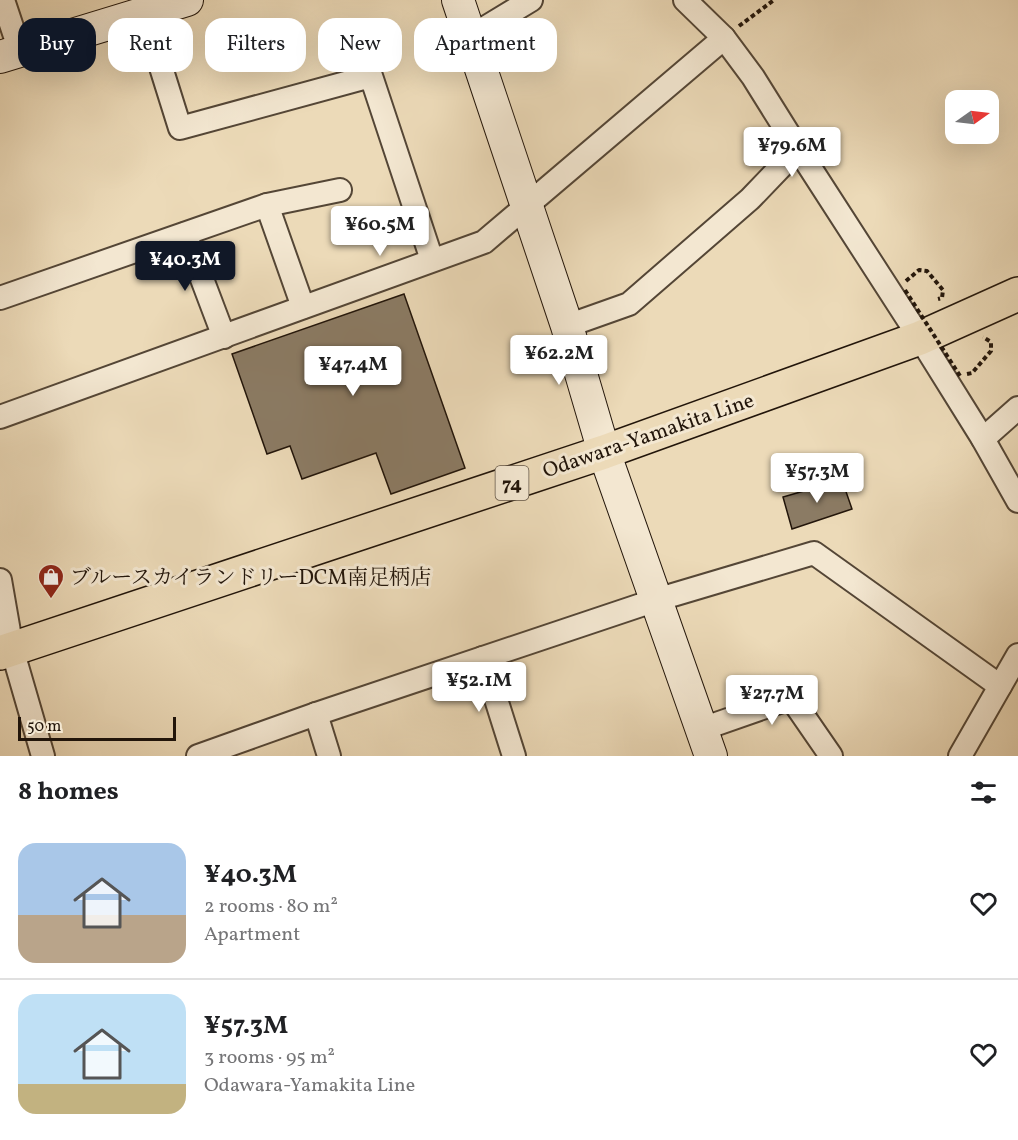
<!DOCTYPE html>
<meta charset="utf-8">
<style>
body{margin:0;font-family:Vollkorn,"Noto Serif JP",serif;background:#f2f2f2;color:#202124;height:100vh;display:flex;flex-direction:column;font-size:22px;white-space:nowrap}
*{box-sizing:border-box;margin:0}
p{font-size:20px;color:#757577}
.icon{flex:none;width:33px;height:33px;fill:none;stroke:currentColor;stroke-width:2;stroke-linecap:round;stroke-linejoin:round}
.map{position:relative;height:756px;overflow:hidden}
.details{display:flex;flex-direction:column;background:#fff;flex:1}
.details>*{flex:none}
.guide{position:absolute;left:18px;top:18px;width:600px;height:54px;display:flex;gap:12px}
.needle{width:39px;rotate:76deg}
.buttons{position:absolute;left:945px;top:90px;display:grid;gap:12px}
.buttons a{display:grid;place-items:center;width:54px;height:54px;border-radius:12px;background:#fff;box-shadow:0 6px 24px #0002;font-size:30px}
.scale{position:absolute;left:18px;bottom:15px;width:158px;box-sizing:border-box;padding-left:6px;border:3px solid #22150a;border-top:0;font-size:16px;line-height:21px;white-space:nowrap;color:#22150a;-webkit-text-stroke:4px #f3e7d1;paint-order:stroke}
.price{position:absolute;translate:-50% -51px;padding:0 14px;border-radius:6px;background:#fff;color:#222;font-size:20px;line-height:39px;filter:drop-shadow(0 2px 3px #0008)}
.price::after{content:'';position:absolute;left:50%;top:36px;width:18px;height:14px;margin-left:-9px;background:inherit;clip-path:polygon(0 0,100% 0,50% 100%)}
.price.active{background:#111827;color:#fff}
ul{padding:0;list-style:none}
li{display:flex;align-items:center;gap:18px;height:150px;padding:0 18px}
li+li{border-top:2px solid #e0e0e0}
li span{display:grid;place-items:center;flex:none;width:168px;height:120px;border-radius:18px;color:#555}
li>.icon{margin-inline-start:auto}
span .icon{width:72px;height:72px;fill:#fffc;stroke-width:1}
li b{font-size:26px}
h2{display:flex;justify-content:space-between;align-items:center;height:72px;padding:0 18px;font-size:26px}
.chip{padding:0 21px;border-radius:18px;background:#fff;box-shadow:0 6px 24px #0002;font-size:21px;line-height:54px}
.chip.active{background:#111827;color:#fff}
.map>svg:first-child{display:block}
</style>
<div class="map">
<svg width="1018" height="756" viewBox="0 0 1018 756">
<rect width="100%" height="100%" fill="#ecdab8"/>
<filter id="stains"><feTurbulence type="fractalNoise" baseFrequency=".00333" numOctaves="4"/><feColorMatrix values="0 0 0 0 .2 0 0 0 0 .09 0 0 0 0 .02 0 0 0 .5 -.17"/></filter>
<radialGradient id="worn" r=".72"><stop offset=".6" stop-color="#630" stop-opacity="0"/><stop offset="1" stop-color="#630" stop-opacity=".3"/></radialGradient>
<!-- building -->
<g fill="#8b7b64" stroke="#22150a" stroke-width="1.5">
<path d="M404 294 465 468 391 494 376 453 302 479 290 446 267 454 232 354Z"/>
<path d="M842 480 852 509 792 529 783 497Z"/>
</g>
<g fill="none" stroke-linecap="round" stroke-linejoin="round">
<defs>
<g id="street">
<path d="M3 0 20 51"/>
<path d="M685 0 724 38 753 77 798 149 920 338 983 439 1018 501"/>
<path d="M144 13 180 128 371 76 432 260"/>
<path d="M470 37 531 0"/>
<path d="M267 205 303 307"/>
<path d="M185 234 224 337"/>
<path d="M0 298 267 205 340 190"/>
<path d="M567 326 629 304 750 199 798 149"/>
<path d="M0 417 484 242 724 38"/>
<path d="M983 439 1018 408"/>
<path d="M0 580 12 649 43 756"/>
<path d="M483 658 514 756"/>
<path d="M316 714 329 756"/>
<path d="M702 729 791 698 831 756"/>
<path d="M198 756 316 714 656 600 814 553 1000 686"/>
<path d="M960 756 1018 655"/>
</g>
<g id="secondary">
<path d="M458 0 567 326 604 452 711 756"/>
<path d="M0 57 187 0"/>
</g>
<path id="primary" d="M0 653 604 452 920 338 1018 294"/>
</defs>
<!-- street casing -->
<use href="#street" stroke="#544636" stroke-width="26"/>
<!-- secondary casing -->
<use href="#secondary" stroke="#22150a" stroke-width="34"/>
<!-- primary casing -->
<use href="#primary" stroke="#22150a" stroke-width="36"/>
<!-- path -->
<g stroke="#22150a" stroke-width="4" stroke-dasharray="4.5 3" stroke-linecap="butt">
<path d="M739 26 774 0"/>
<path d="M906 281 919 270 927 271 943 290 942 298 938 299"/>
<path d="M967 374 972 373 991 351V342L983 337"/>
</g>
<!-- street -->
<use href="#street" stroke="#f3e7d1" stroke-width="22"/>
<!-- secondary -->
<use href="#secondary" stroke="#f3e7d1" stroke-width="32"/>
<!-- primary -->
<use href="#primary" stroke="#ecdab8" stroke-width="33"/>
<!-- path-bridge -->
<path stroke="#22150a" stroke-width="4" stroke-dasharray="4.5 3" stroke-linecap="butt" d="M905 290 960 376"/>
</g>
<!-- icons -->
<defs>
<symbol id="shop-pin" viewBox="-11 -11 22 30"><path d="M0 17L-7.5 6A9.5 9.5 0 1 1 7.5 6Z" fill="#8f2418" stroke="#f3e7d1"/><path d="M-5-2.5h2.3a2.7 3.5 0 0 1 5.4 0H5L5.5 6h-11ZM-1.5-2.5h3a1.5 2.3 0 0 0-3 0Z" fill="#fff"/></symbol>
</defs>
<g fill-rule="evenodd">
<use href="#shop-pin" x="36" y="562" width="30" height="40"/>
</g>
<g text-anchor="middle" stroke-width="6" stroke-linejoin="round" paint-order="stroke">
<!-- shield labels -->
<rect fill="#f3e7d1" stroke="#615446" stroke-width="1.5" x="495.5" y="466" width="33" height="34" rx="4.5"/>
<g font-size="20" font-weight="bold" fill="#22150a">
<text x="512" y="490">74</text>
</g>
<!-- street labels -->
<g font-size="21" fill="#22150a" stroke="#f3e7d1">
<text transform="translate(648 435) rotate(-19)" y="7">Odawara-Yamakita Line</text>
</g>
<!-- poi labels -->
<g font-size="21" fill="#22150a" stroke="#f3e7d1" text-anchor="start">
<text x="70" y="584">ブルースカイランドリーDCM南足柄店</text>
</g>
</g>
<rect width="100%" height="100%" filter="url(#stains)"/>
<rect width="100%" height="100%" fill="url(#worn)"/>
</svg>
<div class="buttons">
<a><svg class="needle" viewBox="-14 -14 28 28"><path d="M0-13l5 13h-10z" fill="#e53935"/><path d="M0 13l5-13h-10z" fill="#757577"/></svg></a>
</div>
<div class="scale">50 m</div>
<b class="price" style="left:792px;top:178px">¥79.6M</b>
<b class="price" style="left:380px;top:257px">¥60.5M</b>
<b class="price active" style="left:185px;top:292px">¥40.3M</b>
<b class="price" style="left:559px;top:386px">¥62.2M</b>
<b class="price" style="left:353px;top:397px">¥47.4M</b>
<b class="price" style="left:817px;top:504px">¥57.3M</b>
<b class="price" style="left:479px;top:713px">¥52.1M</b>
<b class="price" style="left:772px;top:726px">¥27.7M</b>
<div class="guide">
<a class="chip active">Buy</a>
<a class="chip">Rent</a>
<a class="chip">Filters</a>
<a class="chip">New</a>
<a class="chip">Apartment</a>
</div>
</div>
<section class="details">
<h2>8 homes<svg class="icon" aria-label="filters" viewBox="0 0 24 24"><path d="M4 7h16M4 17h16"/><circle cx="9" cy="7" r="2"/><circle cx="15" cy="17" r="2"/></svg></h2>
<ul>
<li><span style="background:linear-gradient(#a9c7e8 60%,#b9a48a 0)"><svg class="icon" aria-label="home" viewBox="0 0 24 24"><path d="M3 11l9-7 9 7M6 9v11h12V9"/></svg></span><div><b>¥40.3M</b><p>2 rooms · 80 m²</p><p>Apartment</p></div><svg class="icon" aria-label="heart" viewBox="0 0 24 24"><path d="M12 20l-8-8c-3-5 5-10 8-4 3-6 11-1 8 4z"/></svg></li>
<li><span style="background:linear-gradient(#bfe0f5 75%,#c2b280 0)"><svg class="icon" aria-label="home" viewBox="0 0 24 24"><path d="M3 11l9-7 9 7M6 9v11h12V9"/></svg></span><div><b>¥57.3M</b><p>3 rooms · 95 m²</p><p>Odawara-Yamakita Line</p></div><svg class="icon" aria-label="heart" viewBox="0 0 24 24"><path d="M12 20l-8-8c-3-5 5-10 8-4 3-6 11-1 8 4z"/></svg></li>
</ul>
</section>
